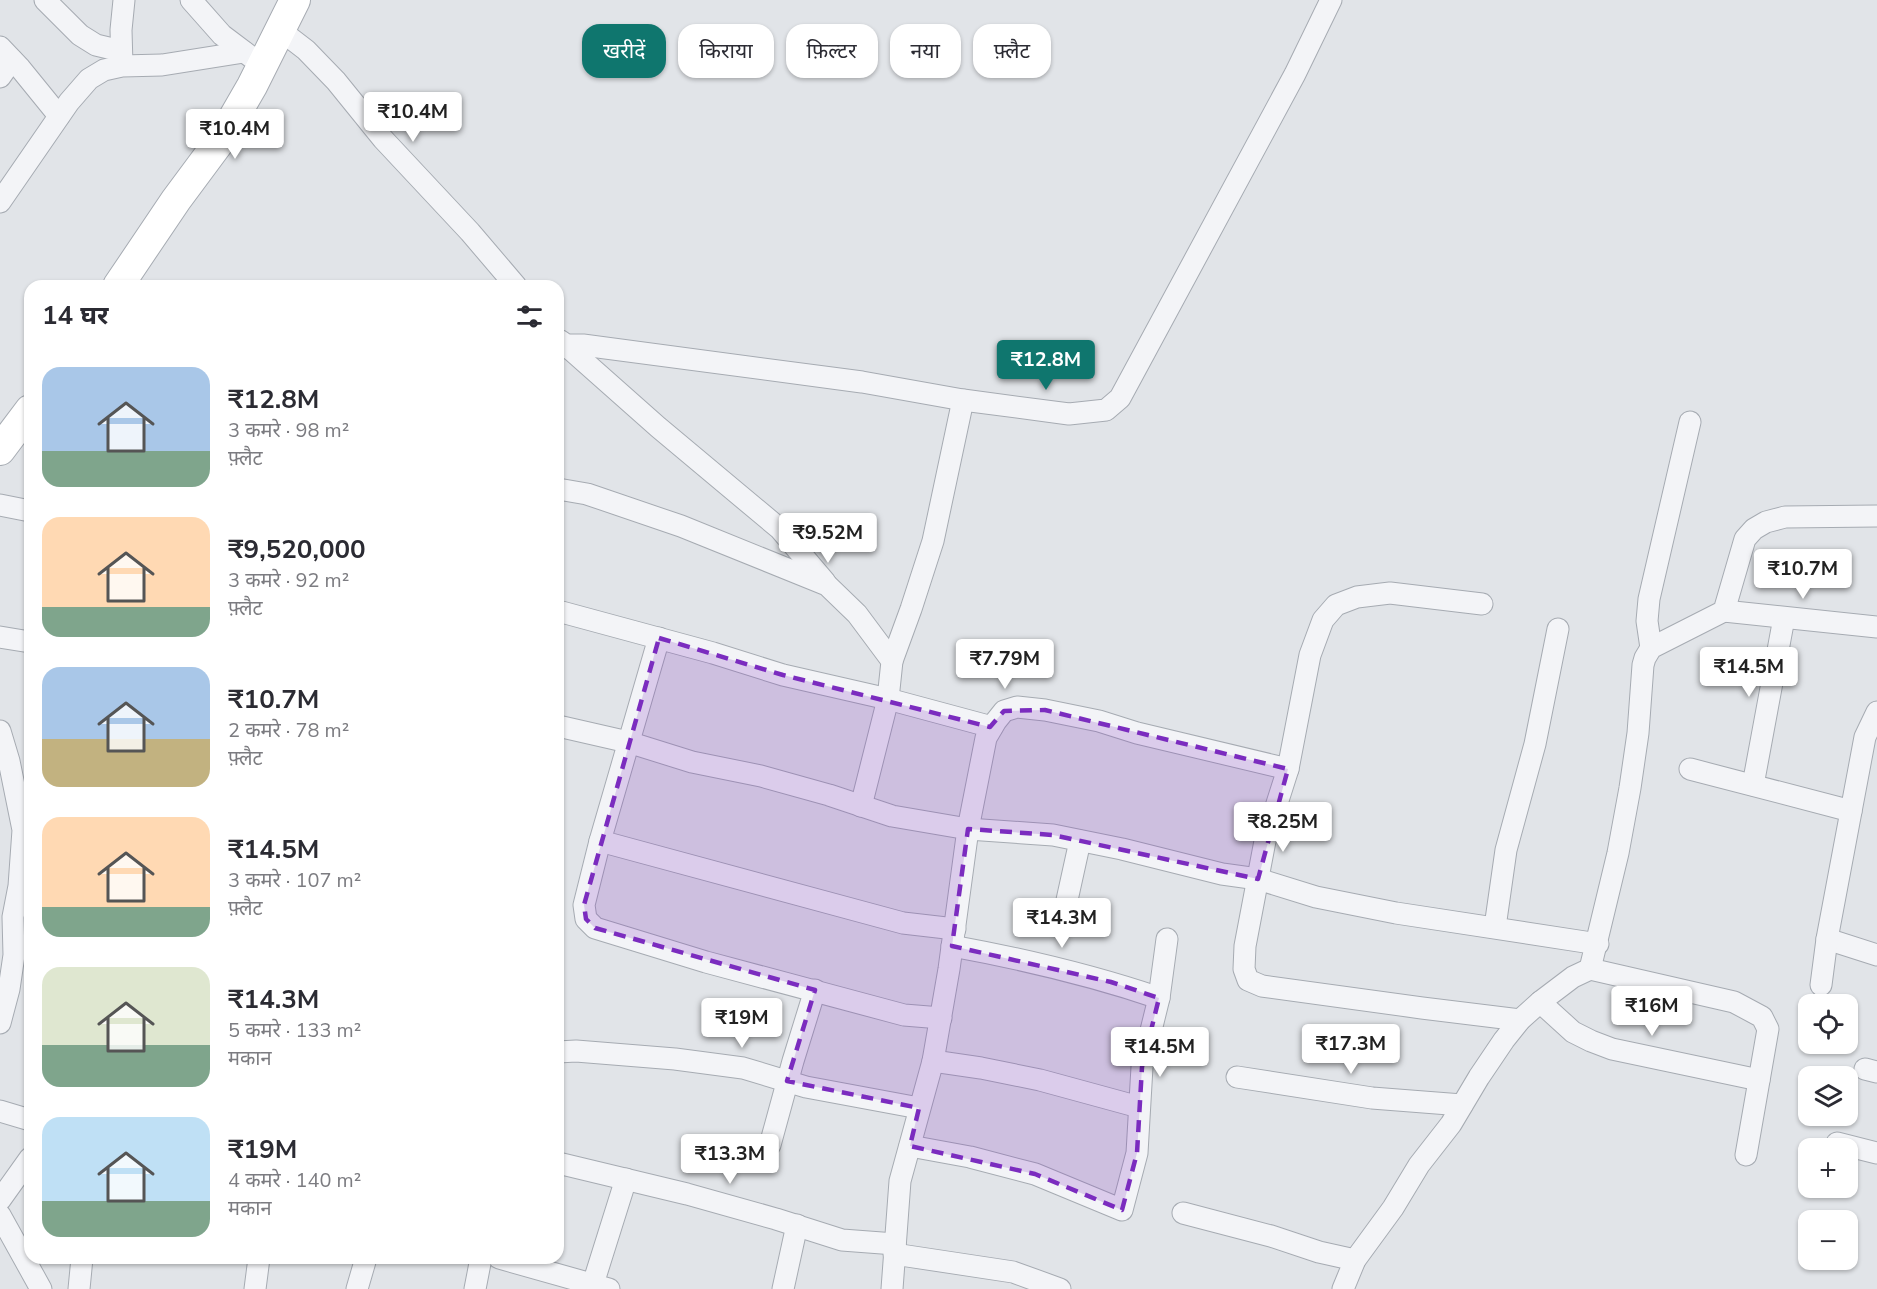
<!DOCTYPE html>
<html lang="hi">
<meta charset="utf-8">
<style>
body{margin:0;font-family:"Nunito Sans","Noto Sans Devanagari",sans-serif;background:#f7f7f7;color:#2b2b33;height:100vh;display:flex;flex-direction:column;font-size:22px;white-space:nowrap}
*{box-sizing:border-box;margin:0}
p{font-size:20px;color:#7c7c81}
.icon{flex:none;width:33px;height:33px;fill:none;stroke:currentColor;stroke-width:2;stroke-linecap:round;stroke-linejoin:round}
.map{position:relative;flex:1;overflow:hidden}
.side{position:absolute;left:24px;top:280px;width:540px;height:984px;display:flex;flex-direction:column;background:#fff;border-radius:18px;box-shadow:0 2px 4px #0004}
.side>*{flex:none}
.banner{position:absolute;left:582px;top:24px;width:570px;height:54px;display:flex;gap:12px}
.fabs{position:absolute;left:1798px;top:994px;display:grid;gap:12px}
.fabs a{display:grid;place-items:center;width:60px;height:60px;border-radius:12px;background:#fff;box-shadow:0 2px 4px #0004;font-size:30px}
.price{position:absolute;translate:-50% -51px;padding:0 14px;border-radius:6px;background:#fff;color:#222;font-size:20px;line-height:39px;filter:drop-shadow(0 2px 3px #0008)}
.price::after{content:'';position:absolute;left:50%;top:36px;width:18px;height:14px;margin-left:-9px;background:inherit;clip-path:polygon(0 0,100% 0,50% 100%)}
.price.current{background:#0f766e;color:#fff}
ul{padding:0;list-style:none}
li{display:flex;align-items:center;gap:18px;height:150px;padding:0 18px}
li span{display:grid;place-items:center;flex:none;width:168px;height:120px;border-radius:18px;color:#555}
li>.icon{margin-inline-start:auto}
span .icon{width:72px;height:72px;fill:#fffc;stroke-width:1}
li b{font-size:26px}
h2{display:flex;justify-content:space-between;align-items:center;height:72px;padding:0 18px;font-size:26px}
.tag{padding:0 21px;border-radius:18px;background:#fff;box-shadow:0 2px 4px #0004;font-size:21px;line-height:54px}
.tag.current{background:#0f766e;color:#fff}
.map>svg:first-child{display:block}
</style>
<div class="map">
<svg width="1877" height="1289" viewBox="0 0 1877 1289">
<rect width="100%" height="100%" fill="#e1e4e8"/>
<g fill="none" stroke-linecap="round" stroke-linejoin="round">
<defs>
<g id="street">
<path d="M45 0 80 35 96 45 121 51"/>
<path d="M191 0 222 35 251 57"/>
<path d="M280 30 306 50 336 81 383 139 470 232 516 286"/>
<path d="M0 47 20 68 59 116"/>
<path d="M122 65 121 30 124 0"/>
<path d="M0 77 12 60"/>
<path d="M0 202 69 102 89 79 104 70 122 66 162 65 244 52"/>
<path d="M561 341 658 427 780 529 825 582"/>
<path d="M558 350 564 345H583L862 382 963 400 1069 414 1106 410 1120 398 1295 74 1331 0"/>
<path d="M558 489 587 494 681 526 827 585 857 614 892 661 888 699 861 806"/>
<path d="M0 505 30 511"/>
<path d="M1482 604 1390 593 1357 597 1336 605 1323 620 1310 655 1288 769 1265 841 1245 946 1244 969 1248 980 1262 986 1422 1008 1520 1020"/>
<path d="M558 611 713 653 783 675 888 699 992 727"/>
<path d="M1724 611 1877 627"/>
<path d="M0 637 30 642"/>
<path d="M659 638 600 841 903 923 955 929"/>
<path d="M1651 648 1647 621 1649 599 1690 422"/>
<path d="M892 661 911 609 933 541 963 400"/>
<path d="M558 726 628 742 692 762 761 776 829 795 892 816 968 829 1053 835 1122 849 1222 874 1258 879 1316 897 1396 913 1598 944"/>
<path d="M0 731 9 761 23 830 19 886 13 917 14 955 9 989 0 1023"/>
<path d="M1690 769 1851 811"/>
<path d="M1753 785 1784 618"/>
<path d="M600 841 584 905 586 919 595 928 706 962 904 1015 941 1018"/>
<path d="M1067 900 1080 841"/>
<path d="M1495 927 1506 850 1535 744 1558 629"/>
<path d="M1827 939 1877 955"/>
<path d="M952 946C1023 959 1091 975 1159 998"/>
<path d="M1590 969 1734 1002 1762 1017 1768 1029 1746 1155"/>
<path d="M1821 985 1827 939 1865 737 1877 712"/>
<path d="M1540 1002 1573 1032 1591 1041 1612 1049 1759 1080"/>
<path d="M558 1052 576 1051 675 1059 743 1068 806 1087 919 1108"/>
<path d="M933 1061 981 1068 1040 1080 1139 1107"/>
<path d="M1865 1069 1877 1072"/>
<path d="M1237 1077 1372 1098 1462 1105"/>
<path d="M0 1111 30 1120"/>
<path d="M1837 1143 1877 1153"/>
<path d="M770 1145 793 1061 815 990"/>
<path d="M910 1146 970 1157 1035 1174 1122 1210 1137 1153 1142 1067 1159 998 1167 939"/>
<path d="M558 1163 687 1194 776 1219 842 1240 895 1244"/>
<path d="M0 1200 30 1158"/>
<path d="M1183 1213 1271 1236 1319 1252 1355 1260"/>
<path d="M0 1215 41 1289"/>
<path d="M894 1254 1013 1272 1060 1289"/>
<path d="M499 1258 609 1289"/>
<path d="M593 1284 626 1179"/>
<path d="M79 1289 82 1258"/>
<path d="M255 1289 259 1258"/>
<path d="M357 1289 366 1258"/>
<path d="M475 1289 481 1258"/>
<path d="M783 1289 797 1225"/>
<path d="M892 1289 900 1181 933 1061 949 969 968 829 986 738 996 721 1004 711 1017 707 1045 710 1099 721 1137 733 1288 769"/>
<path d="M1343 1289 1355 1260 1393 1208 1419 1165 1451 1124 1479 1077 1504 1040 1520 1020 1540 1002 1573 977 1590 969 1618 853 1630 788 1638 733 1643 665 1645 658 1651 648 1724 611 1745 539 1754 529 1766 522 1785 517 1877 516"/>
</g>
<g id="secondary">
<path d="M118 286 176 200 222 138 252 86 295 0"/>
<path d="M0 450 30 410"/>
</g>
</defs>
<!-- street casing -->
<use href="#street" stroke="#a6abb2" stroke-width="23"/>
<!-- secondary casing -->
<use href="#secondary" stroke="#a6abb2" stroke-width="32"/>
<!-- street -->
<use href="#street" stroke="#f3f4f7" stroke-width="21"/>
<!-- secondary -->
<use href="#secondary" stroke="#fff" stroke-width="30"/>
</g>
<!-- marked area -->
<path fill="#7b2cbf" fill-opacity="0.2" stroke="#7b2cbf" stroke-width="4.5" stroke-dasharray="12 8" stroke-linejoin="round" d="M659 638 783 675 990 727 1004 711 1045 710 1288 769 1258 879 1053 835 968 829 952 946 1111 982 1159 998 1142 1067 1137 1153 1122 1210 1035 1174 910 1146 919 1108 787 1081 815 990 595 928 586 919 584 905Z"/>
</svg>
<div class="fabs">
<a><svg class="icon" aria-label="locate" viewBox="0 0 24 24"><circle cx="12" cy="12" r="6"/><path d="M12 2v4M12 18v4M2 12h4M18 12h4"/></svg></a>
<a><svg class="icon" aria-label="layers" viewBox="0 0 24 24"><path d="M12 4l9 5-9 5-9-5zM3 14l9 5 9-5"/></svg></a>
<a>+</a>
<a>−</a>
</div>
<b class="price" style="left:413px;top:143px">₹10.4M</b>
<b class="price" style="left:235px;top:160px">₹10.4M</b>
<b class="price current" style="left:1046px;top:391px">₹12.8M</b>
<b class="price" style="left:828px;top:564px">₹9.52M</b>
<b class="price" style="left:1803px;top:600px">₹10.7M</b>
<b class="price" style="left:1005px;top:690px">₹7.79M</b>
<b class="price" style="left:1749px;top:698px">₹14.5M</b>
<b class="price" style="left:1283px;top:853px">₹8.25M</b>
<b class="price" style="left:1062px;top:949px">₹14.3M</b>
<b class="price" style="left:1652px;top:1037px">₹16M</b>
<b class="price" style="left:742px;top:1049px">₹19M</b>
<b class="price" style="left:1351px;top:1075px">₹17.3M</b>
<b class="price" style="left:1160px;top:1078px">₹14.5M</b>
<b class="price" style="left:730px;top:1185px">₹13.3M</b>
<div class="banner">
<a class="tag current">खरीदें</a>
<a class="tag">किराया</a>
<a class="tag">फ़िल्टर</a>
<a class="tag">नया</a>
<a class="tag">फ़्लैट</a>
</div>
<section class="side">
<h2>14 घर<svg class="icon" aria-label="filters" viewBox="0 0 24 24"><path d="M4 7h16M4 17h16"/><circle cx="9" cy="7" r="2"/><circle cx="15" cy="17" r="2"/></svg></h2>
<ul>
<li><span style="background:linear-gradient(#a9c7e8 70%,#7fa58c 0)"><svg class="icon" aria-label="home" viewBox="0 0 24 24"><path d="M3 11l9-7 9 7M6 9v11h12V9"/></svg></span><div><b>₹12.8M</b><p>3 कमरे · 98 m²</p><p>फ़्लैट</p></div></li>
<li><span style="background:linear-gradient(#ffd9b3 75%,#7fa58c 0)"><svg class="icon" aria-label="home" viewBox="0 0 24 24"><path d="M3 11l9-7 9 7M6 9v11h12V9"/></svg></span><div><b>₹9,520,000</b><p>3 कमरे · 92 m²</p><p>फ़्लैट</p></div></li>
<li><span style="background:linear-gradient(#a9c7e8 60%,#c2b280 0)"><svg class="icon" aria-label="home" viewBox="0 0 24 24"><path d="M3 11l9-7 9 7M6 9v11h12V9"/></svg></span><div><b>₹10.7M</b><p>2 कमरे · 78 m²</p><p>फ़्लैट</p></div></li>
<li><span style="background:linear-gradient(#ffd9b3 75%,#7fa58c 0)"><svg class="icon" aria-label="home" viewBox="0 0 24 24"><path d="M3 11l9-7 9 7M6 9v11h12V9"/></svg></span><div><b>₹14.5M</b><p>3 कमरे · 107 m²</p><p>फ़्लैट</p></div></li>
<li><span style="background:linear-gradient(#dfe7d0 65%,#7fa58c 0)"><svg class="icon" aria-label="home" viewBox="0 0 24 24"><path d="M3 11l9-7 9 7M6 9v11h12V9"/></svg></span><div><b>₹14.3M</b><p>5 कमरे · 133 m²</p><p>मकान</p></div></li>
<li><span style="background:linear-gradient(#bfe0f5 70%,#7fa58c 0)"><svg class="icon" aria-label="home" viewBox="0 0 24 24"><path d="M3 11l9-7 9 7M6 9v11h12V9"/></svg></span><div><b>₹19M</b><p>4 कमरे · 140 m²</p><p>मकान</p></div></li>
</ul>
</section>
</div>
